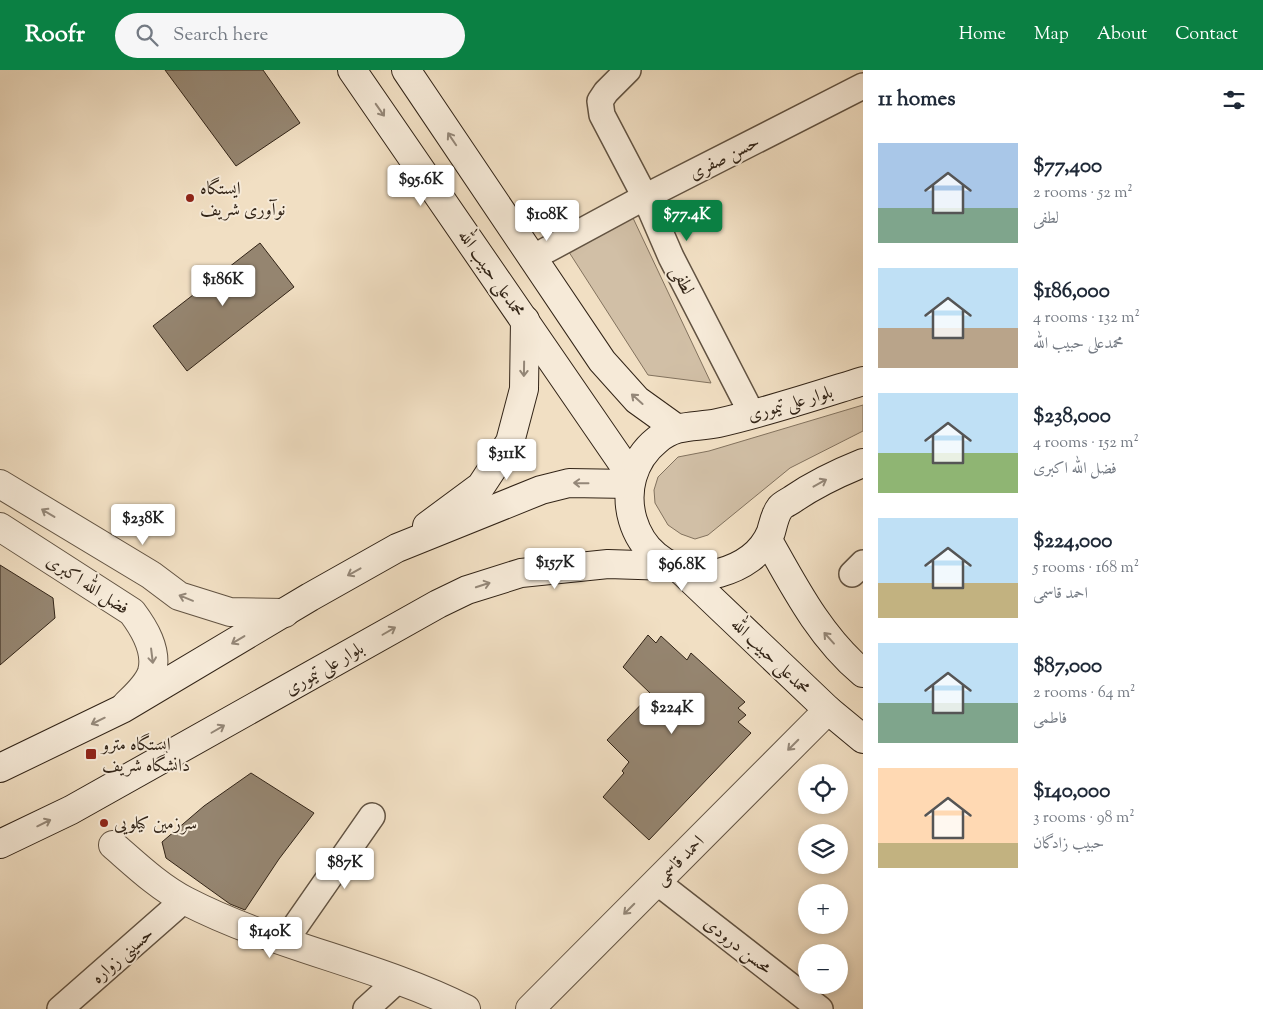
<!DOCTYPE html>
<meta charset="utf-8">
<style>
body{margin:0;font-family:"Sorts Mill Goudy",Amiri,serif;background:#f6f6f7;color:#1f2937;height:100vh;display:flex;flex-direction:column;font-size:19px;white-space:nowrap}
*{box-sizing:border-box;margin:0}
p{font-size:16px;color:#747a83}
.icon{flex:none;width:28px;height:28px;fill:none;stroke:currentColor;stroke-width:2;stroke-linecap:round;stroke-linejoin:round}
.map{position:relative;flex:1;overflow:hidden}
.details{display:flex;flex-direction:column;background:#fff;width:400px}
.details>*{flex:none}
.fabs{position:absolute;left:798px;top:694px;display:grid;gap:10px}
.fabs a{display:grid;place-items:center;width:50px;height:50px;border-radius:50%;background:#fff;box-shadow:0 2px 8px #0003;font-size:25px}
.price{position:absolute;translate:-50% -42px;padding:0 11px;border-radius:5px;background:#fff;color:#222;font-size:16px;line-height:32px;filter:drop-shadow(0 1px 2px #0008)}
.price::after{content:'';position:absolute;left:50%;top:30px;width:15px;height:11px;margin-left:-8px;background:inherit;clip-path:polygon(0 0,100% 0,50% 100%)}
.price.active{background:#0b8043;color:#fff}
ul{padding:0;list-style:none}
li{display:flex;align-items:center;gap:15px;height:125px;padding:0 15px}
li span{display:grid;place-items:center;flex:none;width:140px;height:100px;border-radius:0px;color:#555}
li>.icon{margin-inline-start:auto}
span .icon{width:60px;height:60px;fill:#fffc;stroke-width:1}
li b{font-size:21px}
h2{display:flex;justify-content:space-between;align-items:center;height:60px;padding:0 15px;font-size:21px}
header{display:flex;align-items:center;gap:30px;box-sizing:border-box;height:70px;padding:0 25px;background:#0b8043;color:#fff}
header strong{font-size:24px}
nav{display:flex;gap:28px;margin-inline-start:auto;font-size:18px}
.search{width:350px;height:45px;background:#f6f6f7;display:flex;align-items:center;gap:12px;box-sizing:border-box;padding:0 18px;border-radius:28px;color:#747a83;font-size:19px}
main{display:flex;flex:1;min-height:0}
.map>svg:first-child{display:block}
</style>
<header>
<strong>Roofr</strong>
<div class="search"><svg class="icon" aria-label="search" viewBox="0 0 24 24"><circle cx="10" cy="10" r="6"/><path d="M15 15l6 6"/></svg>Search here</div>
<nav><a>Home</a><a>Map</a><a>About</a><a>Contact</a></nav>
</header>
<main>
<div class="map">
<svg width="863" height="939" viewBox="0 0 863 939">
<rect width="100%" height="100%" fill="#f1dfc3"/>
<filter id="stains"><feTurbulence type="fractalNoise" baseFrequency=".004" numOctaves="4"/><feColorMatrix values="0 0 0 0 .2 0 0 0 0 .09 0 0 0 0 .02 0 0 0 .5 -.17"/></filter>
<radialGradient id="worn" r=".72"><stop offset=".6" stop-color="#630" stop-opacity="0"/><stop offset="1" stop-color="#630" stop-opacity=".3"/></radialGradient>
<!-- green -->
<g fill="#d1bfa6" stroke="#82725e">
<path d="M633 148 711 313 648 305 567 179Z"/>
<path d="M863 335V361L790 398 708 465 695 469 681 464 668 455 655 433 654 420 658 407 678 387 709 381Z"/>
</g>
<!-- building -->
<g fill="#958570" stroke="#322417">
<path d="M165 0H263L300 53 236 96Z"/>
<path d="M260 173 294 217 187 301 153 256Z"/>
<path d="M0 495 53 528 55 548 0 595Z"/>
<path d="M648 565 656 573 661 566 687 590 691 583 745 632 738 638 746 645 738 652 751 663 649 770 603 727 624 703 622 701 629 692 607 670 651 624 623 597Z"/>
<path d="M251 703 314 743 279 789 245 840 230 834 166 788 162 772 204 736Z"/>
</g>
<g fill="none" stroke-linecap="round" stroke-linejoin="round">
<defs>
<g id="minor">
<path d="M628 0 606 22 600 31 602 45 645 127 671 187 752 344"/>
<path d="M532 188 645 127 863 16"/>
<path d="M852 504 863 493"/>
<path d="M657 812 820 939"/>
<path d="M285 871 372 746"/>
<path d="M60 939 184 830"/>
<path d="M366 939 398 910"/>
</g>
<g id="tertiary">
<path d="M0 414 151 505 179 526 230 542 285 543"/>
<path d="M0 457 132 542C144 558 158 580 152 602 148 615 135 626 126 635"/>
<path d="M113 775C136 795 159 817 186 831 275 877 376 894 466 939"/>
<path d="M530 939 828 640"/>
</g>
<g id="secondary">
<path d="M352 0 632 407"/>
<path d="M406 0 602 291 637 330 676 358"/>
<path d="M863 311C815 326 767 342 718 353 695 358 677 353 657 370 606 411 630 498 697 502 704 503 712 505 719 503 741 497 762 484 771 462 773 455 775 444 780 438 783 434 789 432 793 429 815 414 838 403 863 393"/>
<path d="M427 456 481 416 510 372 524 319 525 250"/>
<path d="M768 470C795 518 820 567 863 603"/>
<path d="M682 501 828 640 863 669"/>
<path d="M0 698 122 639 310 527 397 478 541 420 569 413 630 414"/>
<path d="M0 774 71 740 438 534 467 520 521 503 608 494 669 496"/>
</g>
</defs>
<!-- minor casing -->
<use href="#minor" stroke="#625342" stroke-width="28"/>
<!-- tertiary casing -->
<use href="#tertiary" stroke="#625342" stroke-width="30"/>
<!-- secondary casing -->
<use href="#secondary" stroke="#322417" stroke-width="30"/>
<!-- minor -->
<use href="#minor" stroke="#f6ead8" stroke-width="25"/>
<!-- tertiary -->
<use href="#tertiary" stroke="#f6ead8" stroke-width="28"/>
<!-- secondary -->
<use href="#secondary" stroke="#f6ead8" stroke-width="28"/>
</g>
<!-- one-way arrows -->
<defs><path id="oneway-shaft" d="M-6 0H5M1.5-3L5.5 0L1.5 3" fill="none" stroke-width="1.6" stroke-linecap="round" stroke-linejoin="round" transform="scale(1.25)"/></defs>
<g stroke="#948778">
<use href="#oneway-shaft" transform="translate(380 40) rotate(55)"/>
<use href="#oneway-shaft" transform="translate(452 69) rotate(-124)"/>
<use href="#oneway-shaft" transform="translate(524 299) rotate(91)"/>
<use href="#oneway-shaft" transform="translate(637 329) rotate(-138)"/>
<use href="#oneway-shaft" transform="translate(581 413) rotate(-179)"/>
<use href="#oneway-shaft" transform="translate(820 413) rotate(-29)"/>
<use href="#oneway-shaft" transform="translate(48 443) rotate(-149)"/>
<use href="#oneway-shaft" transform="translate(354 502) rotate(151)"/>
<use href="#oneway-shaft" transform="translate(483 515) rotate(-18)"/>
<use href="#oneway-shaft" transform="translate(186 528) rotate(-158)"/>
<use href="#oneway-shaft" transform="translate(389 561) rotate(-30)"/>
<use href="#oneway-shaft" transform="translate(829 568) rotate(-132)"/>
<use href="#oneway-shaft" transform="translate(238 570) rotate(149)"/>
<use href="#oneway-shaft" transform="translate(152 586) rotate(83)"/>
<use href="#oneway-shaft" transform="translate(98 651) rotate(154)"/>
<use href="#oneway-shaft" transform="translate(218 659) rotate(-30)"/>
<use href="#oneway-shaft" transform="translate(793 675) rotate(135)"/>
<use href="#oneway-shaft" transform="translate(44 753) rotate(-26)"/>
<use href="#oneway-shaft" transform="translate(629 839) rotate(135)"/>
</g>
<!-- markers -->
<g fill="#8f2418" stroke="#f6ead8" stroke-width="2">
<circle cx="190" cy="128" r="5"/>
<rect x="85" y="678" width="12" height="12" rx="2.5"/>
<circle cx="104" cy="753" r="5"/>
</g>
<g text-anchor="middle" stroke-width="4" stroke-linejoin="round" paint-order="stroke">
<!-- street labels -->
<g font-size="18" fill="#322417" stroke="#f6ead8">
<text transform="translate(724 87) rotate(-27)" y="6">حسن صفری</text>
<text transform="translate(492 203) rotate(55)" y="6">محمدعلی حبیب الله</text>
<text transform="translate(683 210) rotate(63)" y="6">لطفی</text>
<text transform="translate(790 333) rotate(-16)" y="6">بلوار علی تیموری</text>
<text transform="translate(88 514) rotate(33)" y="6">فضل الله اکبری</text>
<text transform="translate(771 586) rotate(44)" y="6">محمدعلی حبیب الله</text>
<text transform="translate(324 598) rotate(-30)" y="6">بلوار علی تیموری</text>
<text transform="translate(679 790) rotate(-45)" y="6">احمد قاسمی</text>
<text transform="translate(738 875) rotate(38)" y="6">محسن درودی</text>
<text transform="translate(122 885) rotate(-41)" y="6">حسینی زواره</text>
</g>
<!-- poi labels -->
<g font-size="18" fill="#322417" stroke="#f6ead8" text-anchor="start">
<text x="200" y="124">ایستگاه<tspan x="200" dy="21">نوآوری شریف</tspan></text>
<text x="102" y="680">ایستگاه مترو<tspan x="102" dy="21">دانشگاه شریف</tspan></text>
<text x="114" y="759">سرزمین کیلویی</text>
</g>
</g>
<rect width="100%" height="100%" filter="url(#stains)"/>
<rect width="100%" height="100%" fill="url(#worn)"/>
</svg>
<div class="fabs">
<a><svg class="icon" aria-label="locate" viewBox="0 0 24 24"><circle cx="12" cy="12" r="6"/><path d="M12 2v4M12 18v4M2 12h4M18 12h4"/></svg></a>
<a><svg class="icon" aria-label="layers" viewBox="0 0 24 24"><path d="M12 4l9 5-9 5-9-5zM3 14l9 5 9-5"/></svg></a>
<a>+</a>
<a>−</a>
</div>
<b class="price" style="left:421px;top:137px">$95.6K</b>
<b class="price" style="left:547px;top:172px">$108K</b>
<b class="price active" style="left:687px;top:172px">$77.4K</b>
<b class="price" style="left:223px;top:237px">$186K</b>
<b class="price" style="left:507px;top:411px">$311K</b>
<b class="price" style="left:143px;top:476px">$238K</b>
<b class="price" style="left:555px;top:520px">$157K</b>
<b class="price" style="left:682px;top:522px">$96.8K</b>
<b class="price" style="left:672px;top:665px">$224K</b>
<b class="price" style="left:345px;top:820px">$87K</b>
<b class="price" style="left:270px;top:889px">$140K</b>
</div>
<section class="details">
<h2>11 homes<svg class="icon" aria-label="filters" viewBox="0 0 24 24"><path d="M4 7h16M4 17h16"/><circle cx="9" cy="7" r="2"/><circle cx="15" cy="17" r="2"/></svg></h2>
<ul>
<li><span style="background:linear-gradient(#a9c7e8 65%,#7fa58c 0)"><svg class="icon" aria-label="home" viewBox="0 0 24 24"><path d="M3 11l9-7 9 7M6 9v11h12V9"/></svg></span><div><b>$77,400</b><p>2 rooms · 52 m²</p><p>لطفی</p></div></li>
<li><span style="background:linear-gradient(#bfe0f5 60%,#b9a48a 0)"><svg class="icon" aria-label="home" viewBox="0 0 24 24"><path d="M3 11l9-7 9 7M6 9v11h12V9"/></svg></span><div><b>$186,000</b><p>4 rooms · 132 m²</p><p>محمدعلی حبیب الله</p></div></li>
<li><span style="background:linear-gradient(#bfe0f5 60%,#8fb573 0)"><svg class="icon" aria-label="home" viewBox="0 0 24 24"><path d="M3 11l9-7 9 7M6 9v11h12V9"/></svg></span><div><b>$238,000</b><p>4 rooms · 152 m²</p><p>فضل الله اکبری</p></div></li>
<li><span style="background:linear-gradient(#bfe0f5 65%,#c2b280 0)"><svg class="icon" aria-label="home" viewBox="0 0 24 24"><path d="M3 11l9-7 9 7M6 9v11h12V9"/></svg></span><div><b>$224,000</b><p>5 rooms · 168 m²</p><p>احمد قاسمی</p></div></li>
<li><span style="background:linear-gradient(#bfe0f5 60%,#7fa58c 0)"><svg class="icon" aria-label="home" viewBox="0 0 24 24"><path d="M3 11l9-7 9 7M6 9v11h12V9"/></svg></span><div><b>$87,000</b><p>2 rooms · 64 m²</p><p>فاطمی</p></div></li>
<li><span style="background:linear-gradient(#ffd9b3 75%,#c2b280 0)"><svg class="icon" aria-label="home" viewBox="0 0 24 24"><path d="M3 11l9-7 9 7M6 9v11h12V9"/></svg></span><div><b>$140,000</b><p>3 rooms · 98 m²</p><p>حبیب زادگان</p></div></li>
</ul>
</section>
</main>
